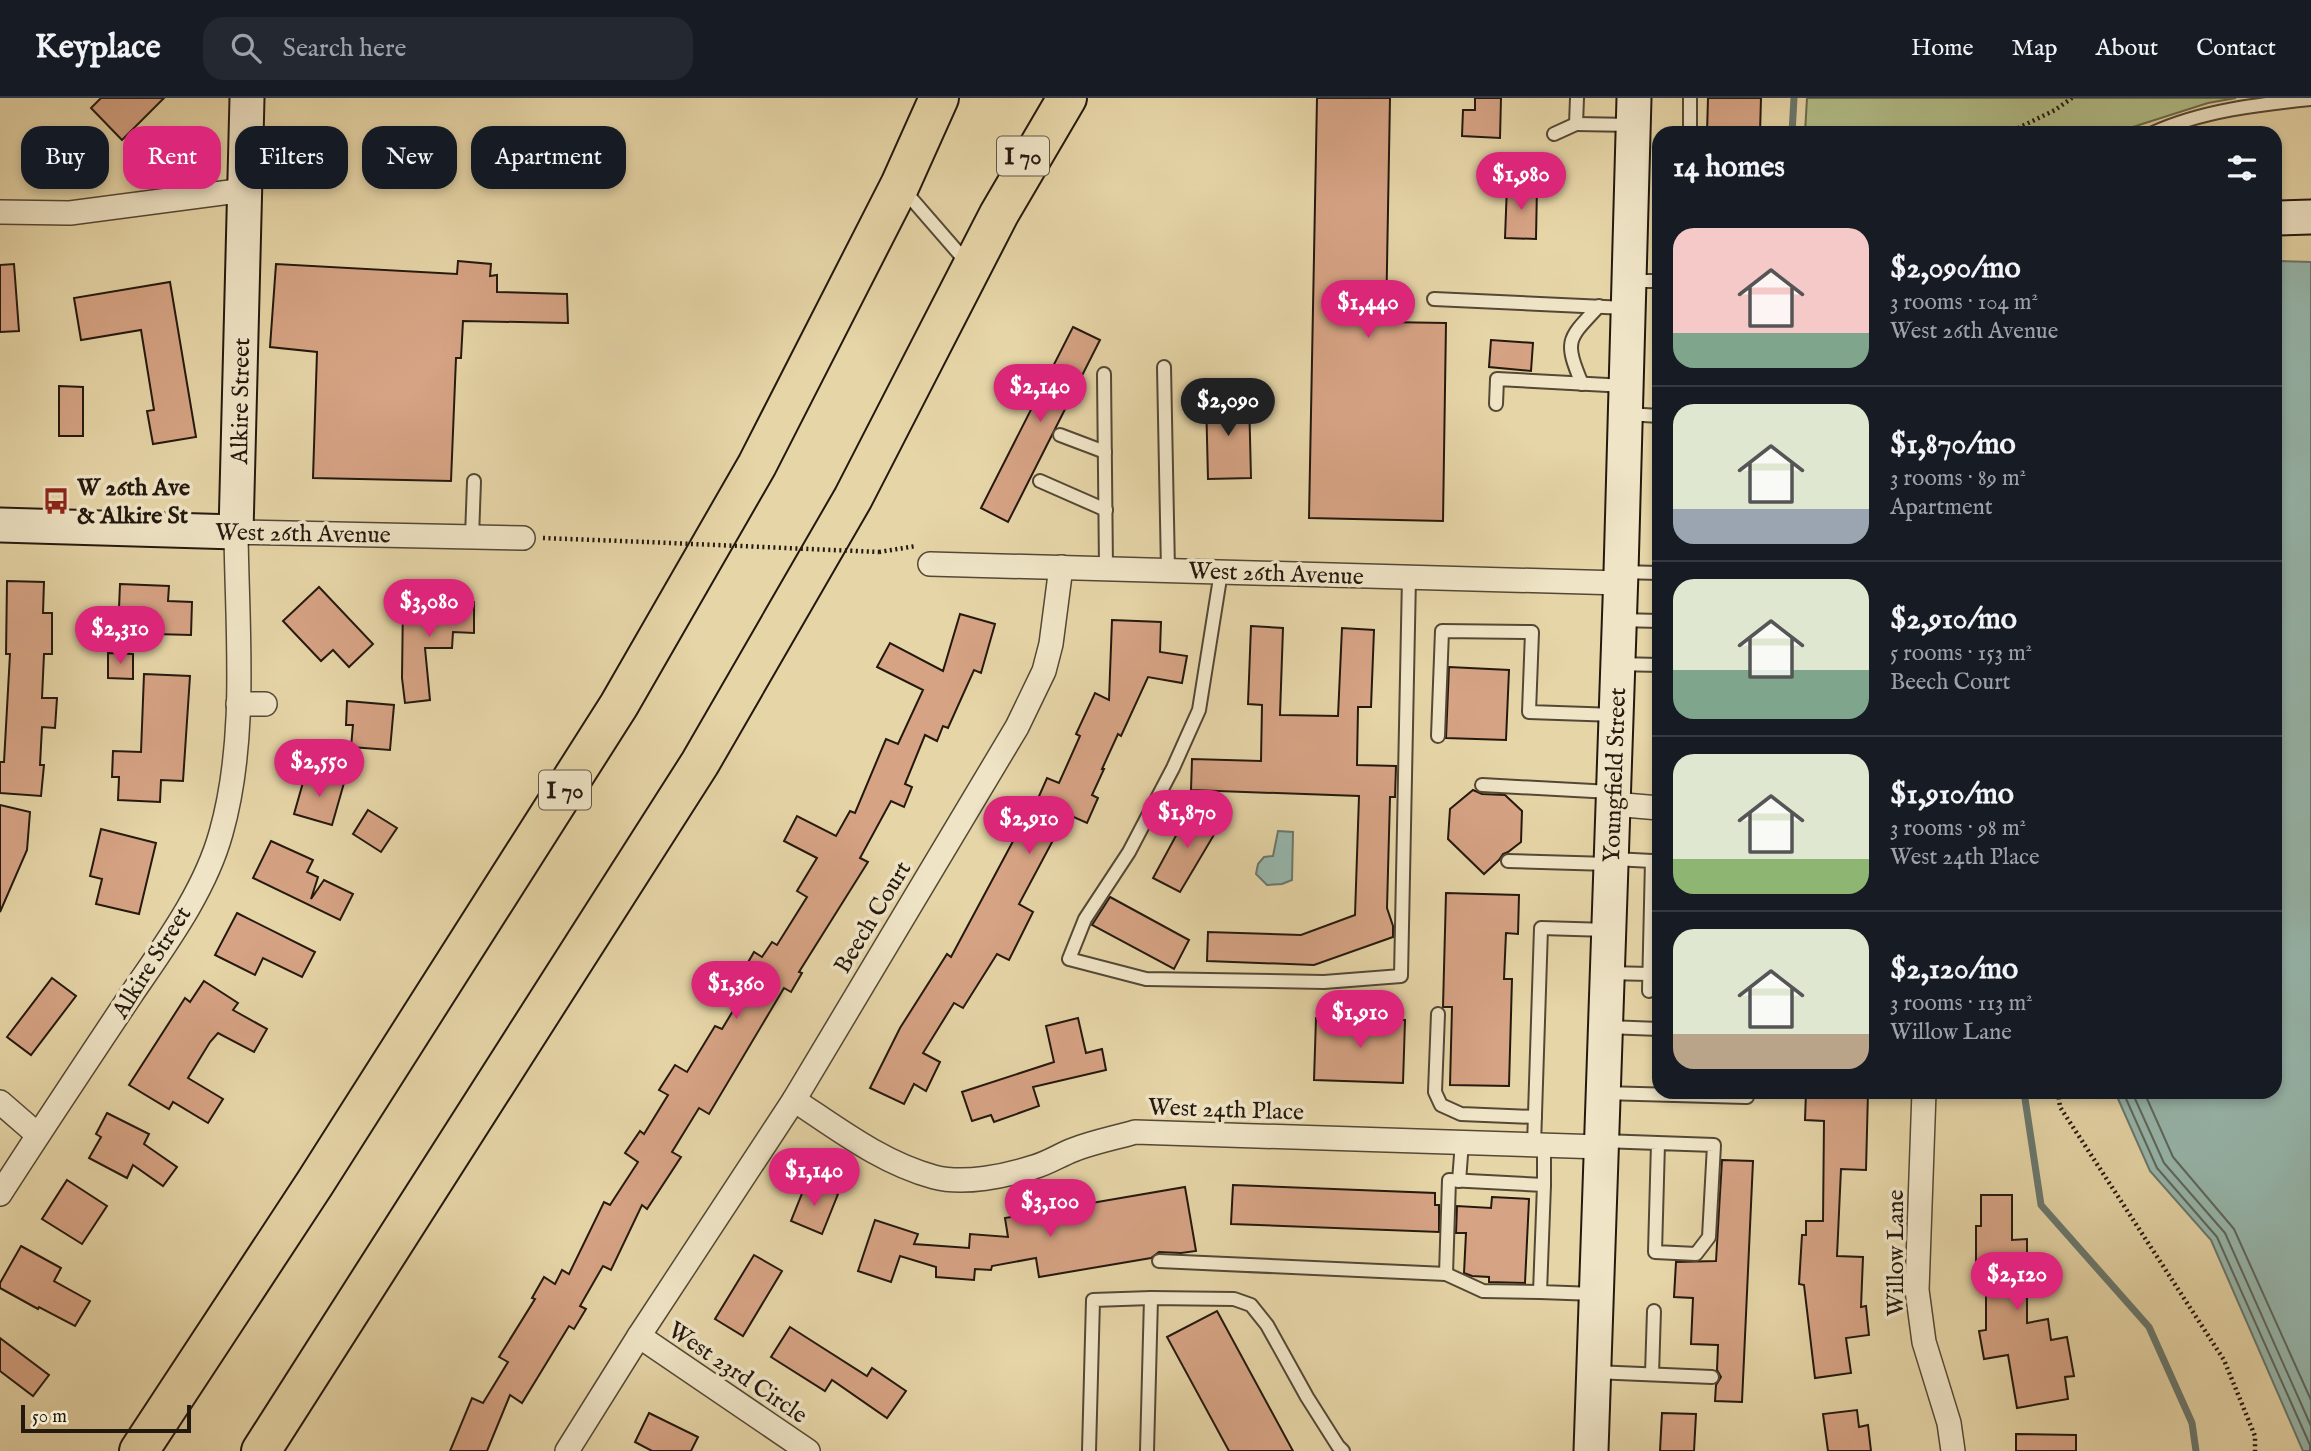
<!DOCTYPE html>
<meta charset="utf-8">
<style>
body{margin:0;font-family:"IM FELL English",serif;background:#242831;color:#f1f3f6;height:100vh;display:flex;flex-direction:column;font-size:26px;white-space:nowrap}
*{box-sizing:border-box;margin:0}
p{font-size:23px;color:#9ea1a6}
.icon{flex:none;width:38px;height:38px;fill:none;stroke:currentColor;stroke-width:2;stroke-linecap:round;stroke-linejoin:round}
.map{position:relative;flex:1;overflow:hidden}
.side{position:absolute;left:1652px;top:28px;width:630px;height:973px;display:flex;flex-direction:column;background:#171b24;border-radius:21px;box-shadow:0 4px 10px #0003}
.side>*{flex:none}
.hud{position:absolute;left:21px;top:28px;width:665px;height:63px;display:flex;gap:14px}
.scale{position:absolute;left:21px;bottom:18px;width:170px;box-sizing:border-box;padding-left:7px;border:4px solid #24190f;border-top:0;font-size:19px;line-height:24px;white-space:nowrap;color:#24190f;-webkit-text-stroke:5px #efe4c6;paint-order:stroke}
.price{position:absolute;translate:-50% -60px;padding:0 16px;border-radius:24px;background:#db2777;color:#fff;font-size:23px;line-height:46px;filter:drop-shadow(0 2px 4px #0008)}
.price::after{content:'';position:absolute;left:50%;top:42px;width:21px;height:16px;margin-left:-10px;background:inherit;clip-path:polygon(0 0,100% 0,50% 100%)}
.price.on{background:#222;color:#fff}
ul{padding:0;list-style:none}
li{display:flex;align-items:center;gap:21px;height:175px;padding:0 21px}
li+li{border-top:2px solid #363941}
li span{display:grid;place-items:center;flex:none;width:196px;height:140px;border-radius:21px;color:#555}
li>.icon{margin-inline-start:auto}
span .icon{width:84px;height:84px;fill:#fffc;stroke-width:1}
li b{font-size:30px}
h2{display:flex;justify-content:space-between;align-items:center;height:84px;padding:0 21px;font-size:30px}
.chip{padding:0 24px;border-radius:21px;background:#171b24;box-shadow:0 4px 10px #0003;font-size:24px;line-height:63px}
.chip.on{background:#db2777;color:#fff}
header{display:flex;align-items:center;gap:42px;box-sizing:border-box;height:98px;padding:0 35px;background:#171b24;border-bottom:2px solid #363941}
header strong{font-size:33px}
nav{display:flex;gap:38px;margin-inline-start:auto;font-size:24px}
.search{width:490px;height:63px;background:#242831;display:flex;align-items:center;gap:18px;box-sizing:border-box;padding:0 24px;border-radius:21px;color:#9ea1a6;font-size:26px}
.map>svg:first-child{display:block}
</style>
<header>
<strong>Keyplace</strong>
<div class="search"><svg class="icon" aria-label="search" viewBox="0 0 24 24"><circle cx="10" cy="10" r="6"/><path d="M15 15l6 6"/></svg>Search here</div>
<nav><a>Home</a><a>Map</a><a>About</a><a>Contact</a></nav>
</header>
<div class="map">
<svg width="2311" height="1353" viewBox="0 0 2311 1353">
<rect width="100%" height="100%" fill="#e6d5a7"/>
<filter id="stains"><feTurbulence type="fractalNoise" baseFrequency=".00286" numOctaves="4"/><feColorMatrix values="0 0 0 0 .2 0 0 0 0 .09 0 0 0 0 .02 0 0 0 .5 -.17"/></filter>
<radialGradient id="worn" r=".72"><stop offset=".6" stop-color="#630" stop-opacity="0"/><stop offset="1" stop-color="#630" stop-opacity=".3"/></radialGradient>
<!-- green -->
<path fill="#b2be89" stroke="#6b6c4c" stroke-width="2" d="M1807 0H2236L2208 5 2114 35H1805Z"/>
<!-- water -->
<g fill="#97b8ae" stroke="#69786e" stroke-width="2">
<path d="M2275 163 2311 164V1353H2303L2211 1142 2150 1073 2115 994H2275Z"/>
<path d="M1278 733 1293 734 1292 782 1282 786 1267 787 1256 776 1258 766 1264 759 1273 758Z"/>
</g>
<g fill="none" stroke-linecap="round" stroke-linejoin="round">
<!-- shore -->
<g stroke="#5e685e" stroke-width="2">
<path d="M2123 994 2157 1070 2217 1139 2310 1347V1353"/>
<path d="M2132 994 2164 1065 2225 1135 2311 1328"/>
<path d="M2144 994 2173 1059 2234 1131 2311 1302"/>
</g>
<!-- stream -->
<g stroke="#69786e" stroke-width="7">
<path d="M1792 35 1794 0"/>
<path d="M2024 994 2041 1107 2149 1229 2192 1325 2196 1353"/>
</g>
</g>
<!-- building -->
<g fill="#d6a384" stroke="#24190f" stroke-width="2">
<path d="M101 0H164L122 42 91 10Z"/>
<path d="M1317 0H1390L1386 224 1446 225 1443 423 1309 420Z"/>
<path d="M1475 0H1501L1500 40 1462 38 1463 12H1475Z"/>
<path d="M1708 0H1761L1760 35H1707Z"/>
<path d="M1507 87 1537 88 1536 141 1505 140Z"/>
<path d="M458 163 491 166 490 178 497 177V194L567 196 568 225 463 223 461 260H456L451 383 313 380 317 254 270 249 276 166 457 176Z"/>
<path d="M14 166 19 233 0 234V167Z"/>
<path d="M170 184 196 339 153 346 147 313 154 312 141 232 81 242 74 200Z"/>
<path d="M1073 229 1100 242 1008 424 981 410Z"/>
<path d="M1491 242 1533 245 1531 273 1489 269Z"/>
<path d="M59 288 83 289V338H59Z"/>
<path d="M1249 299 1251 380 1208 381 1206 300Z"/>
<path d="M7 483 44 484 43 515H52V556H44L42 600H57L55 630 42 629 40 667H44L41 698 0 695V664H4L10 556H6Z"/>
<path d="M120 486 169 488 168 503 192 504 191 537 118 535Z"/>
<path d="M319 489 373 546 349 569 333 552 321 563 283 523Z"/>
<path d="M403 503 474 504V535L453 534 452 550H425L430 602 405 605 402 580Z"/>
<path d="M960 516 995 526 981 575 974 572 948 630 943 628 937 643 925 637 905 686 912 689 904 709 891 703 860 760 868 764 799 874 802 875 791 894 784 890 709 1016 699 1010 672 1054 681 1059 647 1111 642 1107 611 1172 603 1168 580 1208 586 1211 574 1231 569 1228 522 1305 510 1297 487 1353H450L472 1300 483 1305 508 1264 499 1259 535 1201 532 1200 544 1179 555 1186 562 1172 569 1176 604 1104 610 1107 638 1064 625 1055 640 1033 644 1036 668 997 659 992 675 967 687 974 715 928 722 931 745 893 735 887 754 854 762 859 772 844 777 847 807 799 797 793 817 760 784 743 797 718 836 738 850 713 855 715 886 641 898 646 923 592 877 569 890 545 943 573Z"/>
<path d="M1112 522 1161 524 1160 554 1187 558 1182 585 1148 579 1121 638 1118 636 1102 671H1104L1092 697 1098 700 1087 725 1067 716 1019 806 1033 814 1009 862 997 856 963 910 954 905 923 955 940 964 926 993 914 986 904 1006 870 990 900 930 947 856 951 859 1026 719 1029 721 1047 680 1059 685 1080 638 1076 636 1095 595 1109 602Z"/>
<path d="M1251 528 1283 530 1280 617 1338 618 1342 530 1374 532 1371 609H1358L1357 667 1396 668 1395 699H1390L1387 810 1393 828V839L1314 867 1207 863 1208 834 1301 837 1355 817 1359 698 1191 692 1192 661 1261 663 1262 607 1248 606Z"/>
<path d="M108 555 133 556V581L108 580Z"/>
<path d="M1449 569 1509 572 1506 642 1446 640Z"/>
<path d="M144 576 190 578 183 683 161 682 160 704 118 702 119 679H112L113 653 141 654Z"/>
<path d="M347 603 394 607 390 652 351 649 353 627H346Z"/>
<path d="M306 674 344 685 332 727 294 716Z"/>
<path d="M1473 692 1482 696 1505 697 1522 713 1521 744 1508 754 1503 756 1499 762 1484 776 1448 741 1450 711Z"/>
<path d="M0 707 30 714 27 752 0 814Z"/>
<path d="M1191 710 1221 725 1180 794 1153 780Z"/>
<path d="M368 712 397 730 381 754 353 736Z"/>
<path d="M101 731 156 745 139 816 96 806 102 781 90 778Z"/>
<path d="M271 743 313 762 307 774 318 779 311 801 324 782 353 796 340 822 253 780Z"/>
<path d="M1446 795 1519 797 1518 836 1506 835 1504 881H1512L1509 988 1450 987 1452 909H1443Z"/>
<path d="M1110 799 1189 842 1174 871 1092 827Z"/>
<path d="M237 815 315 854 302 879 263 860 255 877 215 857Z"/>
<path d="M52 880 76 898 31 957 7 939Z"/>
<path d="M204 883 238 905 233 912 267 931 254 954 218 935 210 944 188 980 223 1001 208 1025 173 1004 169 1011 129 987 185 900 190 904Z"/>
<path d="M1078 920 1086 955 1102 951 1106 972 1033 989 1039 1008 994 1024 991 1017 972 1023 962 994 1054 964 1046 928Z"/>
<path d="M1316 920 1405 922 1403 985 1314 982Z"/>
<path d="M1806 994H1868L1866 1072 1841 1071 1837 1158 1863 1159 1861 1209 1866 1208 1869 1237 1846 1240 1851 1275 1815 1280 1804 1187 1799 1186 1802 1137H1806V1123H1823L1824 1023 1805 1022Z"/>
<path d="M107 1015 149 1036 144 1046 177 1069 163 1088 133 1067 127 1080 89 1060 101 1039 96 1036Z"/>
<path d="M1722 1062 1753 1063 1742 1304 1715 1303 1716 1287 1721 1279 1717 1272 1718 1247 1691 1246 1693 1200 1674 1199 1676 1164 1716 1163Z"/>
<path d="M67 1082 107 1108 82 1146 42 1121Z"/>
<path d="M807 1083 838 1096 822 1136 791 1123Z"/>
<path d="M1233 1087 1435 1095V1107H1439V1134L1231 1126Z"/>
<path d="M1185 1089 1196 1153 1181 1155 1159 1154 1151 1160 1039 1179 1036 1160 992 1168 991 1172 975 1171 974 1182 936 1179V1169L900 1158 891 1184 858 1173 875 1122 918 1136 914 1146 969 1150 970 1136 1008 1139 1005 1120Z"/>
<path d="M1981 1097H2012V1142L2027 1141V1225L2048 1221 2051 1242 2067 1239 2074 1278 2065 1279 2068 1301 2017 1310 2008 1257 1984 1261 1979 1233 1986 1232V1163H1976V1128H1981Z"/>
<path d="M1492 1099 1529 1101 1525 1185 1489 1184V1179L1472 1178 1464 1175 1466 1135H1456L1457 1108 1491 1110Z"/>
<path d="M21 1148 61 1170 54 1183 90 1203 75 1228 39 1209 38 1211 0 1190V1185Z"/>
<path d="M754 1157 782 1173 743 1238 715 1221Z"/>
<path d="M1217 1213 1293 1353H1229L1167 1239Z"/>
<path d="M790 1229 867 1278 872 1270 906 1293 887 1320 832 1282 825 1293 771 1259Z"/>
<path d="M0 1240 49 1277 33 1298 0 1273Z"/>
<path d="M1857 1312 1859 1329 1868 1327 1871 1353H1828L1823 1316Z"/>
<path d="M649 1315 698 1339 691 1353H652L635 1344Z"/>
<path d="M1662 1315 1696 1316 1694 1353H1660Z"/>
<path d="M2016 1336 2076 1337V1353H2016Z"/>
</g>
<g fill="none" stroke-linecap="round" stroke-linejoin="round">
<defs>
<g id="lane">
<path d="M1576 26 1632 27"/>
<path d="M1690 35V0"/>
<path d="M2153 35C2201 13 2259 6 2311 1"/>
<path d="M1554 36 1576 26 1577 0"/>
<path d="M903 91 969 167"/>
<path d="M1631 183H1659"/>
<path d="M1434 201 1626 210"/>
<path d="M1164 269 1168 472"/>
<path d="M1104 276 1106 470"/>
<path d="M1582 286C1564 242 1567 242 1599 208"/>
<path d="M1496 306 1497 281 1626 288"/>
<path d="M1628 316 1659 318"/>
<path d="M1060 337 1105 354"/>
<path d="M1040 383 1106 412"/>
<path d="M472 439 474 383"/>
<path d="M1221 474 1199 612 1173 670 1129 754 1085 821 1069 861 1146 881 1324 884 1401 878 1409 479"/>
<path d="M1621 474 1659 475"/>
<path d="M1620 522 1659 523"/>
<path d="M1618 566 1659 567"/>
<path d="M1438 638 1442 533 1532 534 1529 614 1616 617"/>
<path d="M1482 687 1611 694"/>
<path d="M1614 761 1652 763 1649 893"/>
<path d="M1508 763 1609 766"/>
<path d="M1607 875 1650 876"/>
<path d="M1438 916 1435 994 1441 1007 1461 1016 1535 1019"/>
<path d="M1607 929 1659 931"/>
<path d="M1603 995 1747 999V994"/>
<path d="M1602 1043 1714 1047 1709 1139 1696 1156 1655 1154 1658 1045"/>
<path d="M1534 1047 1541 830 1608 832"/>
<path d="M1459 1083 1462 1044"/>
<path d="M1544 1087V1047"/>
<path d="M1159 1163 1446 1176 1449 1082 1544 1087 1540 1194 1595 1196"/>
<path d="M1446 1176 1483 1193 1540 1194"/>
<path d="M1594 1274 1712 1279"/>
<path d="M1652 1276 1654 1213"/>
<path d="M1089 1353 1093 1202 1151 1200"/>
<path d="M1147 1353 1151 1200 1234 1201 1251 1207 1267 1227 1307 1299 1338 1348 1343 1353"/>
</g>
<g id="street">
<path d="M0 114 70 115 245 92"/>
<path d="M930 466 1621 485"/>
<path d="M238 606H265"/>
<path d="M1613 706 1659 710"/>
<path d="M1924 994 1917 1192 1924 1244 1949 1325 1953 1353"/>
<path d="M794 1002C838 1031 882 1065 934 1079 964 1087 1006 1078 1034 1069 1048 1065 1060 1057 1073 1052 1093 1044 1115 1040 1135 1034L1601 1049"/>
<path d="M0 1004 38 1037"/>
<path d="M0 1096C43 1029 87 963 131 897 165 847 205 793 221 735 248 640 237 531 236 434L523 440"/>
<path d="M639 1238 808 1353"/>
<path d="M567 1353 639 1238 794 1002 1017 629 1044 573 1051 546 1061 469"/>
</g>
<g id="secondary">
<path d="M2275 120 2311 119"/>
<path d="M0 427 236 434 247 0"/>
<path d="M1591 1353 1621 474 1634 0"/>
</g>
<g id="highway">
<path d="M139 1353 315 1085 619 607 757 367 900 87 939 0"/>
<path d="M261 1353 700 665 853 400 999 116 1067 0"/>
</g>
</defs>
<!-- lane casing -->
<use href="#lane" stroke="#544835" stroke-width="16"/>
<!-- street casing -->
<use href="#street" stroke="#544835" stroke-width="26"/>
<!-- secondary casing -->
<use href="#secondary" stroke="#24190f" stroke-width="37"/>
<!-- highway casing -->
<use href="#highway" stroke="#24190f" stroke-width="42"/>
<!-- path -->
<g stroke="#24190f" stroke-width="4.5" stroke-dasharray="2 3.5" stroke-linecap="butt">
<path d="M2008 35 2055 12 2072 0"/>
<path d="M543 440 647 444"/>
<path d="M879 454 916 448"/>
<path d="M2058 994 2060 1009 2224 1262 2255 1338V1353"/>
</g>
<!-- lane -->
<use href="#lane" stroke="#efe4c6" stroke-width="12"/>
<!-- street -->
<use href="#street" stroke="#efe4c6" stroke-width="23"/>
<!-- secondary -->
<use href="#secondary" stroke="#efe4c6" stroke-width="33"/>
<!-- highway -->
<use href="#highway" stroke="#e6d5a7" stroke-width="38"/>
<!-- path-bridge -->
<path stroke="#24190f" stroke-width="4.5" stroke-dasharray="2 3.5" stroke-linecap="butt" d="M647 444 879 454"/>
</g>
<!-- icons -->
<defs>
<symbol id="bus-bare" viewBox="-9 -9 18 18"><path d="M-5-6H5V4H4V6H2V4H-2V6H-4V4H-5ZM-3.5-4V0h7V-4ZM-3.5 1.2v1.5H-2V1.2ZM2 1.2v1.5H3.5V1.2Z" fill="#8f2418" stroke="#efe4c6" stroke-width="2.5" paint-order="stroke"/></symbol>
</defs>
<g fill-rule="evenodd">
<use href="#bus-bare" x="37" y="384" width="38" height="38"/>
</g>
<g text-anchor="middle" stroke-width="7" stroke-linejoin="round" paint-order="stroke">
<!-- shield labels -->
<g fill="#efe4c6" stroke="#615646" stroke-width="2">
<rect x="997" y="38.5" width="52" height="39" rx="5"/>
<rect x="539" y="672.5" width="52" height="39" rx="5"/>
</g>
<g font-size="23" font-weight="bold" fill="#24190f">
<text x="1023" y="66">I 70</text>
<text x="565" y="700">I 70</text>
</g>
<!-- street labels -->
<g font-size="24" fill="#24190f" stroke="#efe4c6">
<text transform="translate(240 303) rotate(-89)" y="8">Alkire Street</text>
<text transform="translate(303 435) rotate(1)" y="8">West 26th Avenue</text>
<text transform="translate(1276 475) rotate(2)" y="8">West 26th Avenue</text>
<text transform="translate(1614 677) rotate(-88)" y="8">Youngfield Street</text>
<text transform="translate(872 819) rotate(-59)" y="8">Beech Court</text>
<text transform="translate(151 864) rotate(-58)" y="8">Alkire Street</text>
<text transform="translate(1226 1011) rotate(2)" y="8">West 24th Place</text>
<text transform="translate(1895 1155) rotate(-90)" y="8">Willow Lane</text>
<text transform="translate(738 1274) rotate(34)" y="8">West 23rd Circle</text>
</g>
<!-- poi labels -->
<g font-size="24" font-weight="bold" fill="#24190f" stroke="#efe4c6" text-anchor="start">
<text x="77" y="397">W 26th Ave<tspan x="77" dy="28">&amp; Alkire St</tspan></text>
</g>
</g>
<rect width="100%" height="100%" filter="url(#stains)"/>
<rect width="100%" height="100%" fill="url(#worn)"/>
</svg>
<div class="scale">50 m</div>
<b class="price" style="left:1521px;top:114px">$1,980</b>
<b class="price" style="left:1368px;top:242px">$1,440</b>
<b class="price" style="left:1040px;top:326px">$2,140</b>
<b class="price on" style="left:1228px;top:340px">$2,090</b>
<b class="price" style="left:429px;top:541px">$3,080</b>
<b class="price" style="left:120px;top:568px">$2,310</b>
<b class="price" style="left:319px;top:701px">$2,550</b>
<b class="price" style="left:1187px;top:752px">$1,870</b>
<b class="price" style="left:1029px;top:758px">$2,910</b>
<b class="price" style="left:736px;top:923px">$1,360</b>
<b class="price" style="left:1360px;top:952px">$1,910</b>
<b class="price" style="left:814px;top:1110px">$1,140</b>
<b class="price" style="left:1050px;top:1141px">$3,100</b>
<b class="price" style="left:2017px;top:1214px">$2,120</b>
<div class="hud">
<a class="chip">Buy</a>
<a class="chip on">Rent</a>
<a class="chip">Filters</a>
<a class="chip">New</a>
<a class="chip">Apartment</a>
</div>
<section class="side">
<h2>14 homes<svg class="icon" aria-label="filters" viewBox="0 0 24 24"><path d="M4 7h16M4 17h16"/><circle cx="9" cy="7" r="2"/><circle cx="15" cy="17" r="2"/></svg></h2>
<ul>
<li><span style="background:linear-gradient(#f6c9c9 75%,#7fa58c 0)"><svg class="icon" aria-label="home" viewBox="0 0 24 24"><path d="M3 11l9-7 9 7M6 9v11h12V9"/></svg></span><div><b>$2,090/mo</b><p>3 rooms · 104 m²</p><p>West 26th Avenue</p></div></li>
<li><span style="background:linear-gradient(#dfe7d0 75%,#9aa5b1 0)"><svg class="icon" aria-label="home" viewBox="0 0 24 24"><path d="M3 11l9-7 9 7M6 9v11h12V9"/></svg></span><div><b>$1,870/mo</b><p>3 rooms · 89 m²</p><p>Apartment</p></div></li>
<li><span style="background:linear-gradient(#dfe7d0 65%,#7fa58c 0)"><svg class="icon" aria-label="home" viewBox="0 0 24 24"><path d="M3 11l9-7 9 7M6 9v11h12V9"/></svg></span><div><b>$2,910/mo</b><p>5 rooms · 153 m²</p><p>Beech Court</p></div></li>
<li><span style="background:linear-gradient(#dfe7d0 75%,#8fb573 0)"><svg class="icon" aria-label="home" viewBox="0 0 24 24"><path d="M3 11l9-7 9 7M6 9v11h12V9"/></svg></span><div><b>$1,910/mo</b><p>3 rooms · 98 m²</p><p>West 24th Place</p></div></li>
<li><span style="background:linear-gradient(#dfe7d0 75%,#b9a48a 0)"><svg class="icon" aria-label="home" viewBox="0 0 24 24"><path d="M3 11l9-7 9 7M6 9v11h12V9"/></svg></span><div><b>$2,120/mo</b><p>3 rooms · 113 m²</p><p>Willow Lane</p></div></li>
</ul>
</section>
</div>
